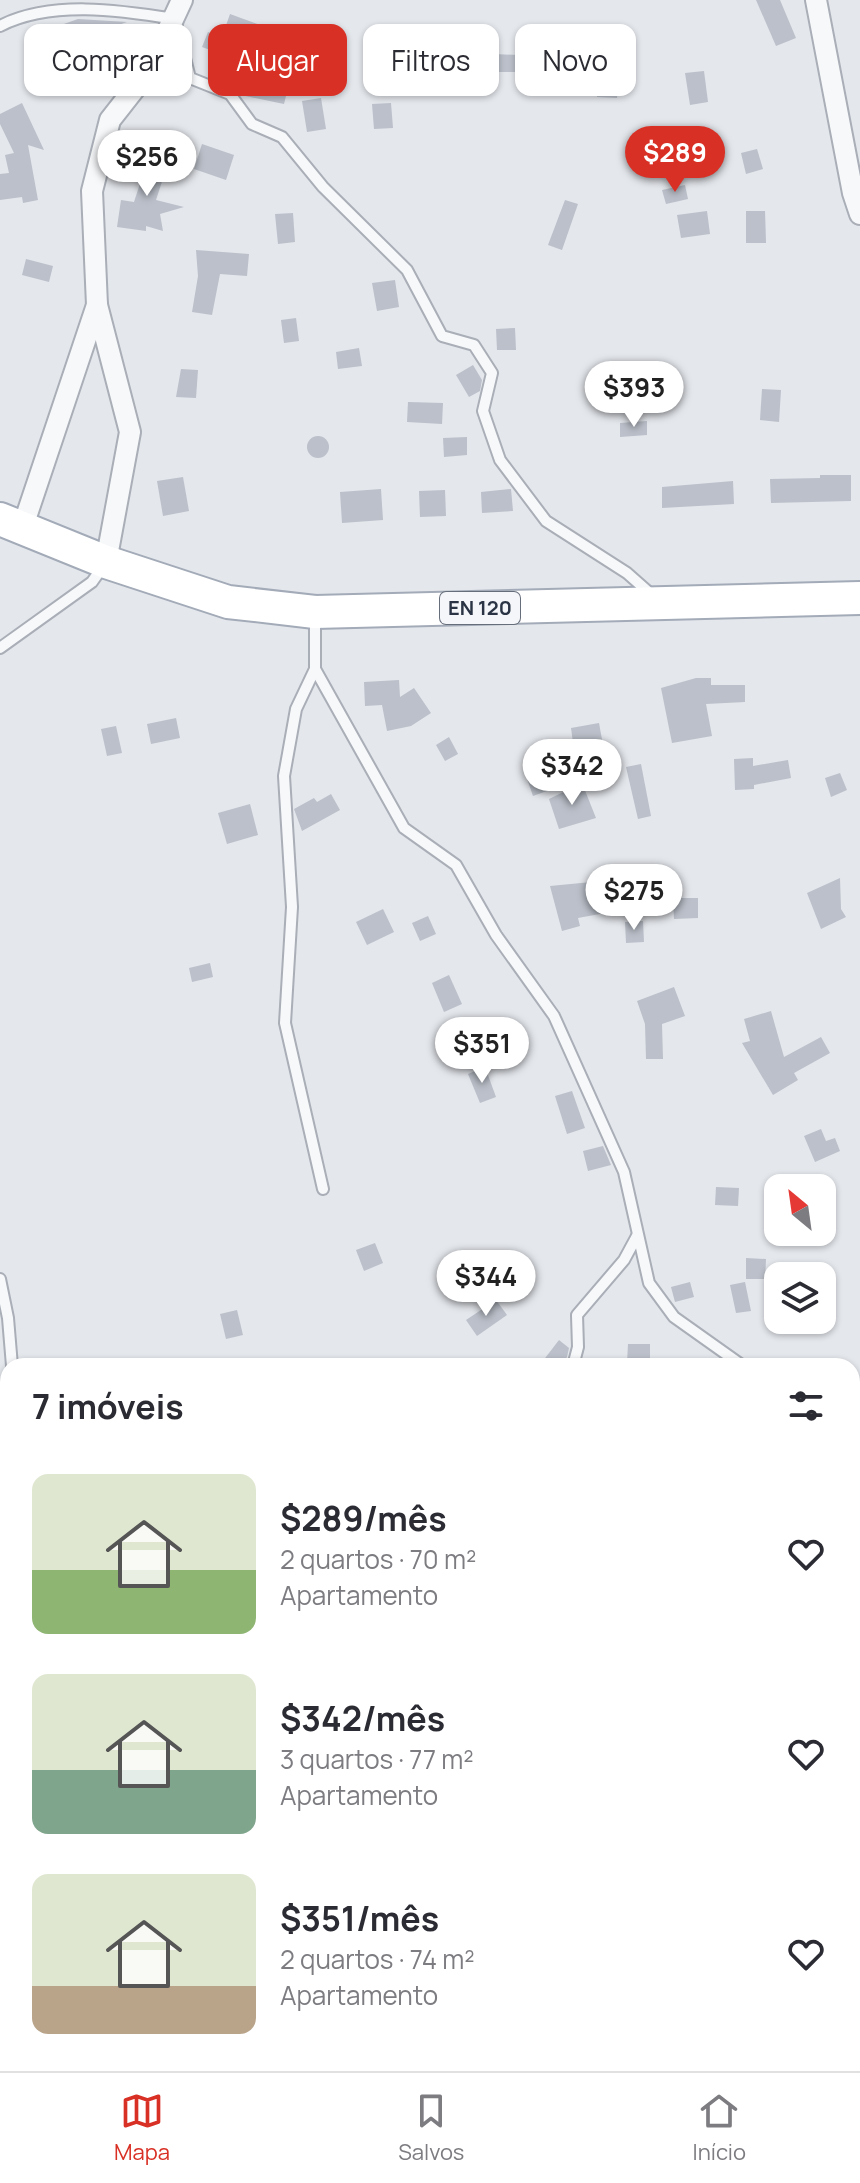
<!DOCTYPE html>
<html lang="pt">
<meta charset="utf-8">
<style>
body{margin:0;font-family:Manrope,sans-serif;background:#f2f2f3;color:#2b2b33;height:100vh;display:flex;flex-direction:column;font-size:30px;white-space:nowrap}
*{box-sizing:border-box;margin:0}
p{font-size:26px;color:#7c7c81}
.icon{flex:none;width:44px;height:44px;fill:none;stroke:currentColor;stroke-width:2;stroke-linecap:round;stroke-linejoin:round}
.map{position:relative;flex:1;overflow:hidden}
.side{position:absolute;left:0px;top:1358px;width:860px;height:714px;display:flex;flex-direction:column;background:#fff;border-radius:24px 24px 0 0;box-shadow:0 2px 6px #0004}
.side>*{flex:none}
.hud{position:absolute;left:24px;top:24px;width:812px;height:72px;display:flex;gap:16px}
.needle{width:52px;rotate:331deg}
.buttons{position:absolute;left:764px;top:1174px;display:grid;gap:16px}
.buttons a{display:grid;place-items:center;width:72px;height:72px;border-radius:16px;background:#fff;box-shadow:0 2px 6px #0004;font-size:40px}
.price{position:absolute;translate:-50% -68px;padding:0 18px;border-radius:28px;background:#fff;color:#222;font-size:26px;line-height:52px;filter:drop-shadow(0 2px 4px #0008)}
.price::after{content:'';position:absolute;left:50%;top:48px;width:24px;height:18px;margin-left:-12px;background:inherit;clip-path:polygon(0 0,100% 0,50% 100%)}
.price.selected{background:#d93025;color:#fff}
ul{padding:0;list-style:none}
li{display:flex;align-items:center;gap:24px;height:200px;padding:0 32px}
li span{display:grid;place-items:center;flex:none;width:224px;height:160px;border-radius:16px;color:#555}
li>.icon{margin-inline-start:auto}
span .icon{width:96px;height:96px;fill:#fffc;stroke-width:1}
li b{font-size:34px}
h2{display:flex;justify-content:space-between;align-items:center;height:96px;padding:0 32px;font-size:34px}
.tag{padding:0 28px;border-radius:16px;background:#fff;box-shadow:0 2px 6px #0004;font-size:28px;line-height:72px}
.tag.selected{background:#d93025;color:#fff}
.tabs{display:flex;justify-content:space-around;align-items:center;height:112px;border-top:2px solid #e1e1e2;background:#fff;font-size:22px;color:#7c7c81}
.tabs a{display:grid;justify-items:center;gap:4px}
.tabs .selected{color:#d93025}
.map>svg:first-child{display:block}
</style>
<div class="map">
<svg width="860" height="2071" viewBox="0 0 860 2071">
<rect width="100%" height="100%" fill="#e4e7ec"/>
<!-- building -->
<g fill="#bbc0ca">
<path d="M756 0H780L796 38 776 46Z"/>
<path d="M230 14 271 29 258 63 265 66 261 74 290 80 284 104 241 95 236 89 248 64 202 47 208 32 222 37Z"/>
<path d="M78 19 127 22 67 43 61 25Z"/>
<path d="M494 54 518 55 517 72H493Z"/>
<path d="M704 71 708 102 690 105 685 73Z"/>
<path d="M599 73 619 75 617 98 597 97Z"/>
<path d="M321 98 326 129 307 132 302 101Z"/>
<path d="M22 103 44 150 28 145 38 200 23 203 22 197 0 200V174L9 173 5 155 14 153 0 124V114Z"/>
<path d="M391 103 393 128 374 129 372 104Z"/>
<path d="M202 144 234 155 226 180 194 169Z"/>
<path d="M757 149 763 169 746 174 741 153Z"/>
<path d="M151 150 170 157 156 200 184 207 160 214 163 231 146 226V231L117 227 121 200 134 202Z"/>
<path d="M685 185 688 199 666 204 662 190Z"/>
<path d="M565 200 578 204 562 250 548 245Z"/>
<path d="M707 211 710 234 681 238 677 215Z"/>
<path d="M746 211H765L766 243H746Z"/>
<path d="M293 213 295 242 278 244 275 214Z"/>
<path d="M196 250 249 254 247 276 220 274 212 315 192 312 198 276Z"/>
<path d="M26 259 53 266 49 282 22 275Z"/>
<path d="M395 280 399 307 377 311 372 283Z"/>
<path d="M296 318 299 341 284 343 281 320Z"/>
<path d="M515 328 516 350H497L496 329Z"/>
<path d="M359 348 362 366 338 369 336 352Z"/>
<path d="M473 365 482 380 480 391 469 397 456 375Z"/>
<path d="M181 369 198 370 196 398 176 397Z"/>
<path d="M762 389 781 390 779 422 760 420Z"/>
<path d="M408 402 443 403 442 424 407 422Z"/>
<path d="M647 421V435L620 437V423Z"/>
<circle cx="318" cy="447" r="11"/>
<path d="M467 437V455L444 457 443 438Z"/>
<path d="M820 475H851V501L771 503 770 479 820 478Z"/>
<path d="M183 477 189 511 163 516 157 481Z"/>
<path d="M733 481 734 504 662 508V487Z"/>
<path d="M381 489 383 520 342 523 340 492Z"/>
<path d="M511 489 513 511 482 513 481 492Z"/>
<path d="M445 490 446 516 420 517 419 491Z"/>
<path d="M696 678H711V685H745V702L706 704 712 736 672 743 661 688Z"/>
<path d="M399 680 400 697 414 688 431 713 411 726 387 731 382 705 365 706 364 682Z"/>
<path d="M176 718 180 738 151 744 147 724Z"/>
<path d="M599 723 603 745 574 750 571 728Z"/>
<path d="M116 726 122 753 107 756 101 729Z"/>
<path d="M449 737 458 754 445 761 436 745Z"/>
<path d="M753 758V766L788 760 791 778 754 785V789L735 790 734 759Z"/>
<path d="M551 764 558 787 533 796 525 773Z"/>
<path d="M641 764 651 816 638 819 626 767Z"/>
<path d="M840 773 847 790 831 797 825 778Z"/>
<path d="M582 783 596 818 559 829 549 799Z"/>
<path d="M331 794 340 810 302 831 294 809 314 798 317 802Z"/>
<path d="M250 804 258 835 227 844 218 813Z"/>
<path d="M840 878 841 909 846 917 821 929 807 893Z"/>
<path d="M602 881 605 913 578 918 580 926 562 931 550 886Z"/>
<path d="M673 898H698V918L674 919Z"/>
<path d="M383 909 394 932 367 945 356 922Z"/>
<path d="M428 916 436 934 420 941 412 923Z"/>
<path d="M643 921 644 942 626 943 625 922Z"/>
<path d="M210 963 213 977 192 982 189 968Z"/>
<path d="M449 975 462 1004 444 1012 432 983Z"/>
<path d="M674 987 685 1016 662 1024 663 1059H646L645 1024 637 1001Z"/>
<path d="M771 1011 784 1057 821 1037 830 1053 794 1073 798 1080 773 1095 742 1043 750 1041 744 1019Z"/>
<path d="M485 1067 496 1097 480 1103 468 1074Z"/>
<path d="M572 1091 585 1128 567 1134 555 1096Z"/>
<path d="M821 1129 826 1141 835 1138 840 1151 815 1162 804 1136Z"/>
<path d="M603 1146 611 1165 588 1171 583 1151Z"/>
<path d="M716 1187 739 1188 738 1206 715 1205Z"/>
<path d="M375 1243 383 1263 364 1271 356 1250Z"/>
<path d="M746 1258 766 1259 765 1279H746Z"/>
<path d="M690 1282 694 1297 675 1302 671 1287Z"/>
<path d="M745 1282 751 1311 736 1313 730 1285Z"/>
<path d="M496 1300 507 1315 477 1336 466 1320Z"/>
<path d="M237 1310 243 1335 226 1339 220 1314Z"/>
<path d="M559 1340 569 1348 567 1357 560 1366H539Z"/>
<path d="M628 1344H650V1363H627Z"/>
</g>
<g fill="none" stroke-linecap="round" stroke-linejoin="round">
<defs>
<g id="lane">
<path d="M0 26C51 0 119 10 175 19L190 78 230 94 252 124 282 137 323 187 407 270 442 336 474 345 492 373 483 411 500 460 546 521 627 573 653 596"/>
<path d="M315 618V669L404 828 456 865 496 935 554 1016 624 1172 649 1283 674 1317 743 1366"/>
<path d="M0 648 92 582 104 565"/>
<path d="M315 669 296 709 284 776 292 907 285 1023 323 1189"/>
<path d="M0 1279 8 1318 12 1366"/>
<path d="M573 1366 578 1347 577 1315 624 1260 637 1236"/>
<path d="M0 1724H8"/>
<path d="M852 1890 860 1904"/>
<path d="M224 2064 225 2071"/>
</g>
<g id="street">
<path d="M816 0 853 193 860 214"/>
<path d="M22 529 97 305"/>
<path d="M106 562 130 432 97 305 92 191 110 120 150 69 182 0"/>
</g>
<path id="primary" d="M0 519 106 562 228 602 315 612 860 598"/>
</defs>
<!-- lane casing -->
<use href="#lane" stroke="#a9aeb7" stroke-width="14"/>
<!-- street casing -->
<use href="#street" stroke="#a9aeb7" stroke-width="24"/>
<!-- primary casing -->
<use href="#primary" stroke="#a3abb8" stroke-width="36"/>
<!-- lane -->
<use href="#lane" stroke="#f7f8fa" stroke-width="10"/>
<!-- street -->
<use href="#street" stroke="#f7f8fa" stroke-width="20"/>
<!-- primary -->
<use href="#primary" stroke="#fff" stroke-width="32"/>
</g>
<g text-anchor="middle" stroke-width="7" stroke-linejoin="round" paint-order="stroke">
<!-- shield labels -->
<rect fill="#f4f6f9" stroke="#676e7b" stroke-width="2" x="440" y="592" width="80" height="32" rx="6"/>
<g font-size="20" font-weight="bold" fill="#2b3445">
<text x="480" y="615">EN 120</text>
</g>
</g>
</svg>
<div class="buttons">
<a><svg class="needle" viewBox="-14 -14 28 28"><path d="M0-13l5 13h-10z" fill="#e53935"/><path d="M0 13l5-13h-10z" fill="#7c7c81"/></svg></a>
<a><svg class="icon" aria-label="layers" viewBox="0 0 24 24"><path d="M12 4l9 5-9 5-9-5zM3 14l9 5 9-5"/></svg></a>
</div>
<b class="price selected" style="left:675px;top:194px">$289</b>
<b class="price" style="left:147px;top:198px">$256</b>
<b class="price" style="left:634px;top:429px">$393</b>
<b class="price" style="left:572px;top:807px">$342</b>
<b class="price" style="left:634px;top:932px">$275</b>
<b class="price" style="left:482px;top:1085px">$351</b>
<b class="price" style="left:486px;top:1318px">$344</b>
<div class="hud">
<a class="tag">Comprar</a>
<a class="tag selected">Alugar</a>
<a class="tag">Filtros</a>
<a class="tag">Novo</a>
</div>
<section class="side">
<h2>7 imóveis<svg class="icon" aria-label="filters" viewBox="0 0 24 24"><path d="M4 7h16M4 17h16"/><circle cx="9" cy="7" r="2"/><circle cx="15" cy="17" r="2"/></svg></h2>
<ul>
<li><span style="background:linear-gradient(#dfe7d0 60%,#8fb573 0)"><svg class="icon" aria-label="home" viewBox="0 0 24 24"><path d="M3 11l9-7 9 7M6 9v11h12V9"/></svg></span><div><b>$289/mês</b><p>2 quartos · 70 m²</p><p>Apartamento</p></div><svg class="icon" aria-label="heart" viewBox="0 0 24 24"><path d="M12 20l-8-8c-3-5 5-10 8-4 3-6 11-1 8 4z"/></svg></li>
<li><span style="background:linear-gradient(#dfe7d0 60%,#7fa58c 0)"><svg class="icon" aria-label="home" viewBox="0 0 24 24"><path d="M3 11l9-7 9 7M6 9v11h12V9"/></svg></span><div><b>$342/mês</b><p>3 quartos · 77 m²</p><p>Apartamento</p></div><svg class="icon" aria-label="heart" viewBox="0 0 24 24"><path d="M12 20l-8-8c-3-5 5-10 8-4 3-6 11-1 8 4z"/></svg></li>
<li><span style="background:linear-gradient(#dfe7d0 70%,#b9a48a 0)"><svg class="icon" aria-label="home" viewBox="0 0 24 24"><path d="M3 11l9-7 9 7M6 9v11h12V9"/></svg></span><div><b>$351/mês</b><p>2 quartos · 74 m²</p><p>Apartamento</p></div><svg class="icon" aria-label="heart" viewBox="0 0 24 24"><path d="M12 20l-8-8c-3-5 5-10 8-4 3-6 11-1 8 4z"/></svg></li>
</ul>
</section>
</div>
<nav class="tabs">
<a class="selected"><svg class="icon" aria-label="map" viewBox="0 0 24 24"><path d="M3 6l6-2 6 2 6-2v14l-6 2-6-2-6 2zM9 4v14M15 6v14"/></svg>Mapa</a>
<a><svg class="icon" aria-label="saved" viewBox="0 0 24 24"><path d="M7 4h10v16l-5-4-5 4z"/></svg>Salvos</a>
<a><svg class="icon" aria-label="home" viewBox="0 0 24 24"><path d="M3 11l9-7 9 7M6 9v11h12V9"/></svg>Início</a>
</nav>
